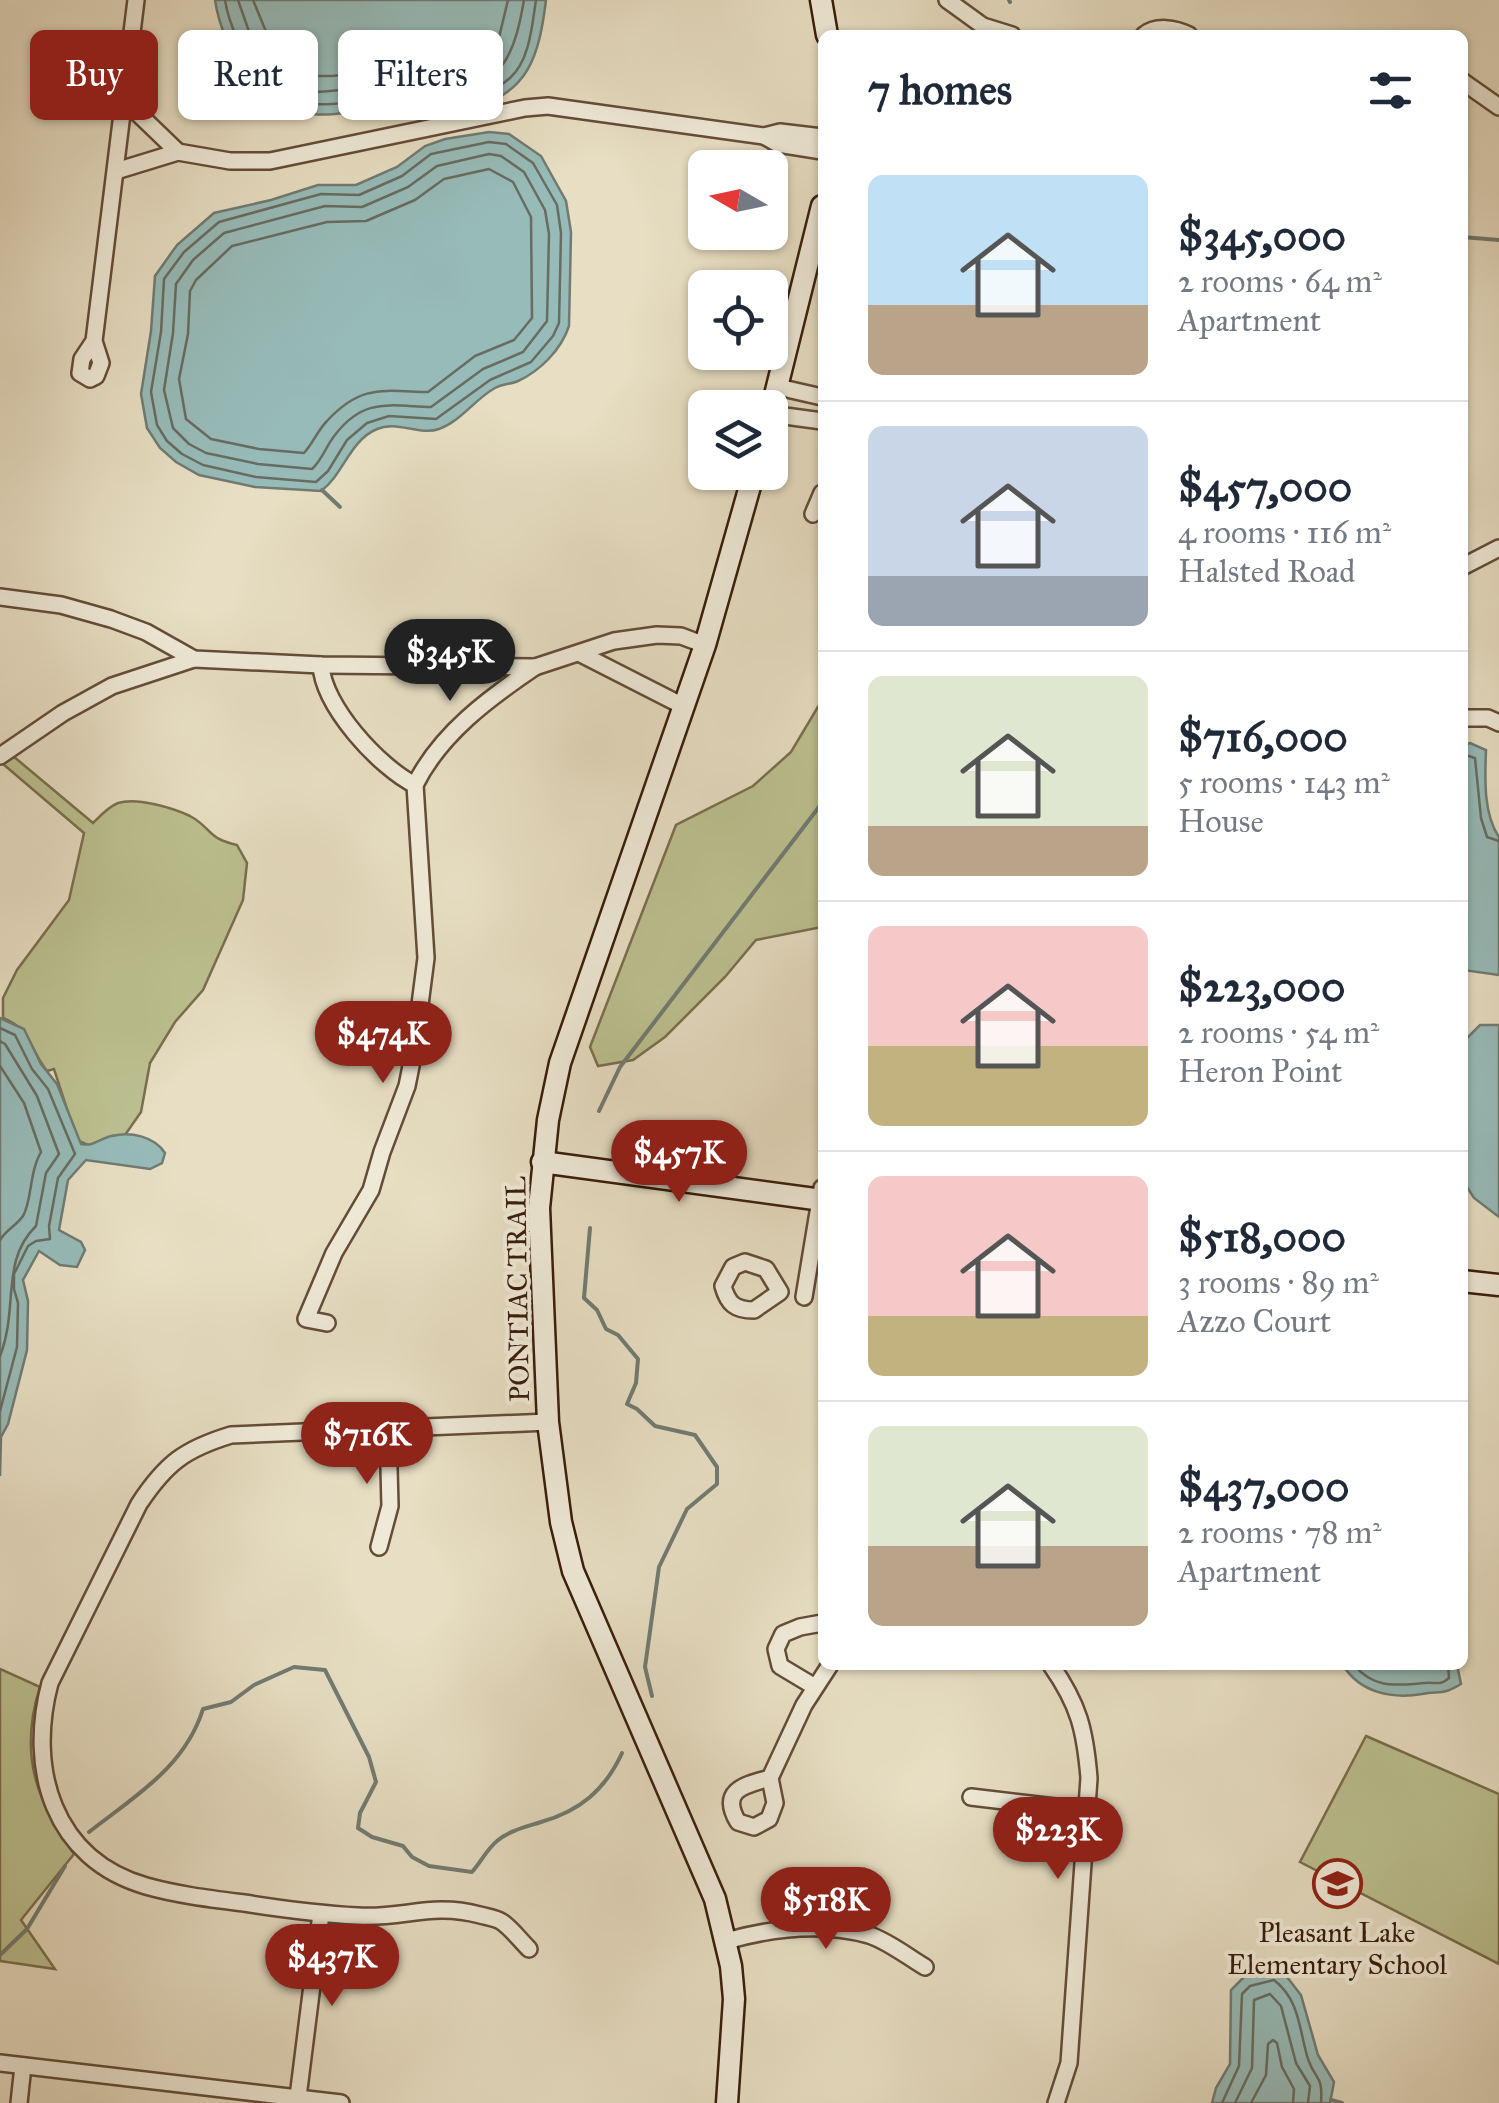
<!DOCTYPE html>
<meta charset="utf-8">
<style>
body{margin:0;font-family:"IM FELL Great Primer",serif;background:#f6f6f7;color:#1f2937;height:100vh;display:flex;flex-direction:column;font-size:38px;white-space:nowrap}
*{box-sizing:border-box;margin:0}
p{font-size:32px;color:#747a83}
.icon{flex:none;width:55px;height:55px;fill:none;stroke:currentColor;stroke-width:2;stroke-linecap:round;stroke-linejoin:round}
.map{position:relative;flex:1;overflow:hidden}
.sheet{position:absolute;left:818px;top:30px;width:650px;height:1640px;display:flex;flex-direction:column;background:#fff;border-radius:15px;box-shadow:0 2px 8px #0004}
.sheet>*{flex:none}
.banner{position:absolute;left:30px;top:30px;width:638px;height:90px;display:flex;gap:20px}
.needle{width:65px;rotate:279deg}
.buttons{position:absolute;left:688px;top:150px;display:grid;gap:20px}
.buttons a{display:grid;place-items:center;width:100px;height:100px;border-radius:15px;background:#fff;box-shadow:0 2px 8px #0004;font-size:50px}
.price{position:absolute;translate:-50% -85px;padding:0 22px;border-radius:35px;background:#8f2418;color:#fff;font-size:32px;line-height:65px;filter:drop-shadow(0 2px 5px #0008)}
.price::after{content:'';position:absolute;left:50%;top:60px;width:30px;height:22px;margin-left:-15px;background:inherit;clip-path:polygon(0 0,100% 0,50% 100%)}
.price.on{background:#222;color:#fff}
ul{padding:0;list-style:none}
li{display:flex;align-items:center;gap:30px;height:250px;padding:0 50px}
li+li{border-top:2px solid #e0e1e3}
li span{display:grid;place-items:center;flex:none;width:280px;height:200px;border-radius:15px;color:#555}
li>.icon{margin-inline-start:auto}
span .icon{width:120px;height:120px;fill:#fffc;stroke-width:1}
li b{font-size:42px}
h2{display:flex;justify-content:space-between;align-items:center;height:120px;padding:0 50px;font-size:42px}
.chip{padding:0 35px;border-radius:15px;background:#fff;box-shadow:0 2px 8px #0004;font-size:35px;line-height:90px}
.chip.on{background:#8f2418;color:#fff}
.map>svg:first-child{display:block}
</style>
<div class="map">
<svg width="1499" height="2103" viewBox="0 0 1499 2103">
<rect width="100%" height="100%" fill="#e7dec3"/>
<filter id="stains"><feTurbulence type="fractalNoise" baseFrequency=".002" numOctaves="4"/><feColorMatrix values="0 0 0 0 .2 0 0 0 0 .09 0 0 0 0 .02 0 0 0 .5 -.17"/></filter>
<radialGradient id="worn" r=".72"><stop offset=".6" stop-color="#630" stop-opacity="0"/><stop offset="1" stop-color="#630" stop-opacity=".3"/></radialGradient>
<!-- green -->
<g fill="#bcc090" stroke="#7a6e4d" stroke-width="2.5">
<path d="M822 700V927L756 940 725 977 665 1037 633 1060 598 1066 590 1047 676 825 753 786 791 752Z"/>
<path d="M13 756 93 823C100 816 108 807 118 803 137 797 173 808 190 816 212 828 206 838 237 845L247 863 243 900 203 990 175 1022 150 1063 141 1112 125 1135 112 1136 90 1146 77 1140 54 1069 47 1071C30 1050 31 1029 3 1018V998L17 970 69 900 84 833 3 764Z"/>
<path d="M0 1669 40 1687C19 1752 35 1800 74 1854L21 1920 55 1969 0 1961Z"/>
<path d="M1366 1736 1499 1794V1964L1300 1862Z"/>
</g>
<!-- water -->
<g fill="#97bbb8" stroke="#717b72" stroke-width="2.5">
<path d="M215 0H546C539 56 529 94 469 109 461 111 447 115 439 115 432 114 432 110 426 107 417 103 398 106 388 107 363 108 337 117 312 114 259 110 222 48 215 0Z"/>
<path d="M489 132 509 134 541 156 566 201 571 232 569 326C561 350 540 371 518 381 511 384 502 384 495 388 475 399 461 421 439 429 419 436 397 420 377 429 349 441 344 474 321 491L255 487 199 475 176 462 160 448 147 428 141 394 151 331 155 276 177 245 214 213 271 200 318 185H356L397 167 425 146 445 139Z"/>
<path d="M1470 743 1486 750C1485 777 1483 814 1499 837V975L1463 970 1462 746Z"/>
<path d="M0 1018 24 1029 41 1064 57 1084 81 1144C94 1147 100 1138 112 1136 131 1131 155 1137 165 1153L162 1163 150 1169 86 1160 68 1180 59 1230 81 1242 85 1250 77 1267 60 1265 39 1251 23 1280 28 1301 27 1350 8 1424 1 1437 0 1476Z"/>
<path d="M1480 1025H1499V1217L1474 1198 1463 1181V1042Z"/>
<path d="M1343 1665H1457L1461 1684C1443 1695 1441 1691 1422 1694 1392 1699 1360 1693 1343 1665Z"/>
<path d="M1280 1968 1301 1995 1318 2055 1334 2082 1330 2103H1212L1216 2088 1230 2064 1231 1990 1244 1977Z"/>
</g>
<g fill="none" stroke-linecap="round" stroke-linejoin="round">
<!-- shore -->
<g stroke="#686c61" stroke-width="2.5">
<path d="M225 0C229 25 243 56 261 74 266 79 271 87 276 91 312 119 376 94 418 95 428 95 431 102 439 104 456 108 497 90 510 78 530 60 532 25 536 0"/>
<path d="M238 0 253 43 261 56 285 82 301 90 316 92C350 90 383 83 417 82 428 82 437 90 447 90 505 90 516 46 524 0"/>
<path d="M253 0 272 46 294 69 307 76H332L417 67 453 74 478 66 495 54 508 0"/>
<path d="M489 142 506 144 533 163 557 205 561 233 559 323 553 336 531 362 490 380 436 419 389 416 367 423 347 440 328 471 316 482 256 477 203 465 182 454 167 441 157 425 151 392 161 332 164 279 184 252 219 222 321 194 359 195 402 176 431 154Z"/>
<path d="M489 154 501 156 524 172 545 210 549 234 547 321 523 352 483 369 431 407C390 406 364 397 335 435 326 446 322 460 312 469L258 464 206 453 189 444 173 428 164 390 173 333 176 284 193 260 224 233 325 206 362 207 408 187 437 166Z"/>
<path d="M489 169 513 182 531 217 532 318 514 340 475 356 428 392C383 391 361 384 327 421 318 430 313 443 304 453L259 449 211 439 186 419 179 379 188 334 190 291 196 280 232 246 327 222 366 221 415 200 444 179Z"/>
<path d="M1462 754 1475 758 1481 818 1487 837 1499 841"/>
<path d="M0 1028 15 1035 32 1069 48 1089 75 1154 58 1178 49 1226 50 1239 36 1241 28 1246 14 1274V1289L18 1303 17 1347 0 1411"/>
<path d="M0 1041 5 1044 37 1096 59 1154 46 1173 36 1226C0 1261 19 1308 0 1356"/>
<path d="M0 1066 24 1103 41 1152C29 1173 32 1201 23 1216 17 1225 6 1230 0 1240"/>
<path d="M1354 1665C1375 1690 1398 1685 1425 1683 1437 1682 1440 1686 1449 1678L1448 1665"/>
<path d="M1222 2103 1239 2066 1242 1994 1250 1986 1274 1980C1300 2000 1299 2030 1308 2059 1316 2082 1323 2074 1321 2103"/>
<path d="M1235 2103 1252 2068 1254 2000 1270 1994 1281 2006 1296 2063 1310 2086 1308 2103"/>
<path d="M1251 2103 1266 2075 1268 2044 1273 2040 1277 2043 1282 2067 1294 2089 1293 2103"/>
</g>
<!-- stream -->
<g stroke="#717b72" stroke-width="4">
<path d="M1009 0 1010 2"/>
<path d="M1462 237 1499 240"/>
<path d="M322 490 340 507"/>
<path d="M599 1111 620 1067 822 803"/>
<path d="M590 1228 584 1298 597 1310 606 1329 618 1335 638 1359 636 1383 627 1404 637 1409 655 1426 695 1435 717 1467V1484L687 1509 659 1567 645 1667 652 1696"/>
<path d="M89 1832C135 1796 185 1767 203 1709L231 1702 254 1685 294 1667 325 1670 369 1757 376 1782 360 1813 358 1828 372 1837 403 1846 412 1857 429 1866 472 1872C481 1862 487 1849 497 1841 510 1830 526 1827 541 1822 580 1811 605 1790 622 1753"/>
<path d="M0 1955 27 1929 65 1866"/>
<path d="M1331 2100 1342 2103"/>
</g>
<defs>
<g id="street">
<path d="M947 0 983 26 1012 35"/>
<path d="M1144 35C1156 25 1175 28 1189 35"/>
<path d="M1462 81 1499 107"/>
<path d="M124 100 178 152"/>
<path d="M822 137 780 132 764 136 778 144 822 151"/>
<path d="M116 171 178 152 230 161H270L525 108 548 106 764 136"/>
<path d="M94 341 82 359 80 373 90 379 96 376 101 363 94 341 136 0"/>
<path d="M778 387 822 397"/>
<path d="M770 414 822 421"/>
<path d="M813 514 822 493"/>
<path d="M1462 567 1499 548"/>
<path d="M0 597 61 605 111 619 146 632 194 659 321 665 535 667 614 641 657 635 681 636 705 645"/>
<path d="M581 654 685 707"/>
<path d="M321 665C323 706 379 767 415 785"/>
<path d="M1462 718H1488L1499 723"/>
<path d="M0 756 63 713 112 686 194 659"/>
<path d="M745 1262 766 1269 780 1292 754 1310C735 1310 728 1304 723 1286L733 1267Z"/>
<path d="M804 1297 822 1188"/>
<path d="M327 1323 306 1319 334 1253 371 1190 382 1152 407 1086 414 1051 426 958 415 785C440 734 489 698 535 667"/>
<path d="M379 1547 390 1506 388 1430"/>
<path d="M1051 1665C1079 1705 1085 1730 1089 1778L1069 2063 1056 2103"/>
<path d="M815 1687 780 1666 776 1649 783 1634 800 1627 822 1623"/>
<path d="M770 1778C745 1785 719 1790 738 1822L754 1827 769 1819 775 1803 770 1778 804 1705 830 1665"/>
<path d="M971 1797 1089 1811"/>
<path d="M726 1941C772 1928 822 1922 869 1935 888 1941 908 1957 925 1967"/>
<path d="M529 1949C520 1940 511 1928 502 1922 496 1918 487 1917 480 1915 431 1902 404 1919 358 1916 320 1914 282 1909 244 1903 212 1899 178 1895 146 1886 53 1859 27 1769 50 1683L139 1504C166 1463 185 1449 231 1435L548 1422"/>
<path d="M0 2063 341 2103"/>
<path d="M298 2097 321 1914"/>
<path d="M19 2103 23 2066"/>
</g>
<g id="secondary">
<path d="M821 0 827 35"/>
<path d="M770 415 822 206"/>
<path d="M542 1162 822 1200"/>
<path d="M1462 1281 1499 1285"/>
<path d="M727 2103 734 1999 731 1966 715 1899 573 1571 561 1522 548 1422 539 1208 548 1120 560 1063 705 645 754 472"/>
</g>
</defs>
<!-- street casing -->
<use href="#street" stroke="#644c38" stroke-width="20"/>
<!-- secondary casing -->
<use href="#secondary" stroke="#391c0a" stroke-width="25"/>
<!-- street -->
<use href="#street" stroke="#efead8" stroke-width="15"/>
<!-- secondary -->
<use href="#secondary" stroke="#efead8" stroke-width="20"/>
</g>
<!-- icons -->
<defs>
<symbol id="school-ring" viewBox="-11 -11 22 22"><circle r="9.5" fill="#efead8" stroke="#8f2418" stroke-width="1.5"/><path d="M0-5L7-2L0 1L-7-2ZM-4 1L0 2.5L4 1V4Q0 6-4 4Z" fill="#8f2418"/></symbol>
</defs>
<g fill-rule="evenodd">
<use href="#school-ring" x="1310" y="1856" width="55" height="55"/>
</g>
<g text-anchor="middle" stroke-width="8" stroke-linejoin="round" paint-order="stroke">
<!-- street labels -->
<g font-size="28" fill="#391c0a" stroke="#efead8">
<text transform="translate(517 1289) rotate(-91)" y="10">PONTIAC TRAIL</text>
</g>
<!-- poi labels -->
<g font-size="28" fill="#391c0a" stroke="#efead8">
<text x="1337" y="1942">Pleasant Lake<tspan x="1337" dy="32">Elementary School</tspan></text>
</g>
</g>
<rect width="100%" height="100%" filter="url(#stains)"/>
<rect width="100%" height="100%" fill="url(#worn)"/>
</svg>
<div class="buttons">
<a><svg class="needle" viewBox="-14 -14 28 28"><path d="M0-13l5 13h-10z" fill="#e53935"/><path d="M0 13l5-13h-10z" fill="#747a83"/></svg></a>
<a><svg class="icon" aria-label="locate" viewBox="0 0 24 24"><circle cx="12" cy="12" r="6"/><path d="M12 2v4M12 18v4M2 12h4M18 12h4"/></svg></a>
<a><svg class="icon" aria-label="layers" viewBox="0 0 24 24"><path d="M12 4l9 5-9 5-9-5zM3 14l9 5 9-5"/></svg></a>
</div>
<b class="price on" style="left:450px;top:704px">$345K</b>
<b class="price" style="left:383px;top:1086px">$474K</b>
<b class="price" style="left:679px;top:1205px">$457K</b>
<b class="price" style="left:367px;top:1487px">$716K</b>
<b class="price" style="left:1058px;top:1882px">$223K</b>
<b class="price" style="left:826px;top:1952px">$518K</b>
<b class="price" style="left:332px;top:2009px">$437K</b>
<div class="banner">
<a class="chip on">Buy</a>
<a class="chip">Rent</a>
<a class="chip">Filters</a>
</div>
<section class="sheet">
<h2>7 homes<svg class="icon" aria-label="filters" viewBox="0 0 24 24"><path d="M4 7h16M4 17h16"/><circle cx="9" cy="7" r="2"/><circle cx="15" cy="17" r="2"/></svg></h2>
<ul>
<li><span style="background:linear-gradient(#bfe0f5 65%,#b9a48a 0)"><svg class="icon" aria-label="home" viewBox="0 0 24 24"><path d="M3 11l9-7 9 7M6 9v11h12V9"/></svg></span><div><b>$345,000</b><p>2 rooms · 64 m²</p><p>Apartment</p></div></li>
<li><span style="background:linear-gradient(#c9d6e8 75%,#9aa5b1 0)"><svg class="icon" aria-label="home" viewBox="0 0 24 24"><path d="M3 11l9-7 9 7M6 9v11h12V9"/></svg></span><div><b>$457,000</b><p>4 rooms · 116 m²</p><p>Halsted Road</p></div></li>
<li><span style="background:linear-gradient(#dfe7d0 75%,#b9a48a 0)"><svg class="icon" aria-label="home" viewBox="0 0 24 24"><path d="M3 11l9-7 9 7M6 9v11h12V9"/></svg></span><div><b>$716,000</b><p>5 rooms · 143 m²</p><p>House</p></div></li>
<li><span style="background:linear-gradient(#f6c9c9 60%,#c2b280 0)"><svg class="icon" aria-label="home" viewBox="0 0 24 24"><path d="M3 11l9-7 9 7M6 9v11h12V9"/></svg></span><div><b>$223,000</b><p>2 rooms · 54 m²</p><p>Heron Point</p></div></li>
<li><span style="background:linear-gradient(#f6c9c9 70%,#c2b280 0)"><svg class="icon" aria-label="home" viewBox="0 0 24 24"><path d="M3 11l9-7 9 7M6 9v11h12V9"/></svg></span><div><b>$518,000</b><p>3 rooms · 89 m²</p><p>Azzo Court</p></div></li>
<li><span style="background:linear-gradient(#dfe7d0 60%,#b9a48a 0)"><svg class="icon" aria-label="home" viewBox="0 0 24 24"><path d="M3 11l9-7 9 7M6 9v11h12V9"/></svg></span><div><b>$437,000</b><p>2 rooms · 78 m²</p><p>Apartment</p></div></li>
</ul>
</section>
</div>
